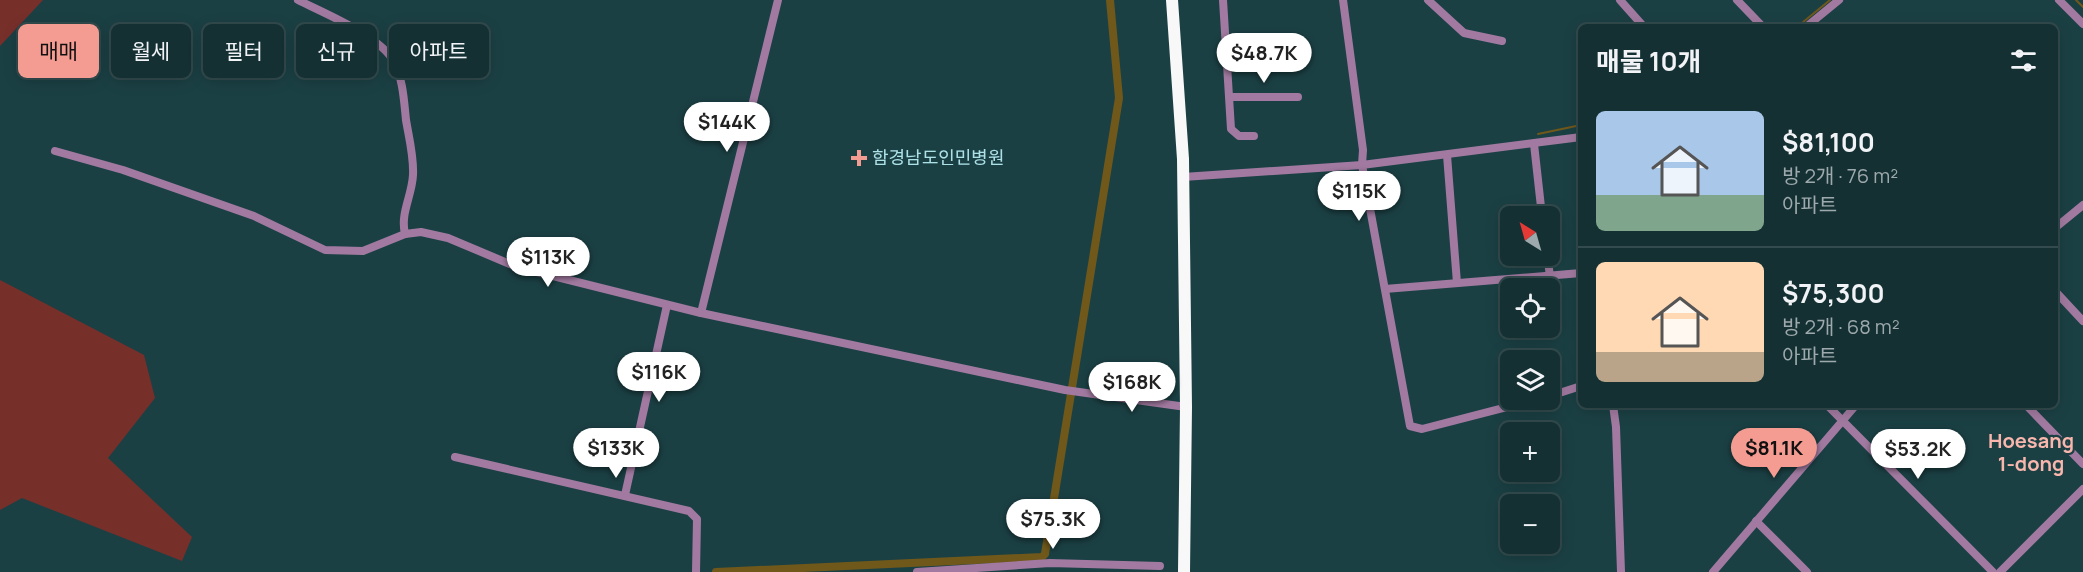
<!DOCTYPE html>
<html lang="ko">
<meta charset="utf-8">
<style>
body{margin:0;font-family:Manrope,"Noto Sans KR",sans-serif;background:#1d383b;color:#f1f3f6;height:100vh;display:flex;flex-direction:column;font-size:22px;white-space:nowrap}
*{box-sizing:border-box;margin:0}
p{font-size:20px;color:#9da9ac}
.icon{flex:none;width:33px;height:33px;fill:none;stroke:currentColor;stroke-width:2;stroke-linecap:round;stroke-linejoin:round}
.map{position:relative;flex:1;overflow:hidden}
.details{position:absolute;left:1578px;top:24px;width:480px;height:384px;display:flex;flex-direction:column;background:#143033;border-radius:9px;box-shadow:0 3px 15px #0003,0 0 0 2px #334b4e}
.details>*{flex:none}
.guide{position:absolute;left:18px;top:24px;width:570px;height:54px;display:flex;gap:12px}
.needle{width:39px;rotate:323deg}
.buttons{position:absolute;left:1500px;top:206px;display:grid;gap:12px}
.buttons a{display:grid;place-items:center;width:60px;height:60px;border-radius:9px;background:#143033;box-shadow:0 3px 15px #0003,0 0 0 2px #334b4e;font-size:30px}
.price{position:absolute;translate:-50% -51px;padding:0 14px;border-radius:21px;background:#fff;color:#222;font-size:20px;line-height:39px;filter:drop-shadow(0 2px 3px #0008)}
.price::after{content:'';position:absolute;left:50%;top:36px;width:18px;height:14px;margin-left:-9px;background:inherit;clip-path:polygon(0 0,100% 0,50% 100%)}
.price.current{background:#f59c92;color:#111}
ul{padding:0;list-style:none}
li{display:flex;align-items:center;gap:18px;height:150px;padding:0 18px}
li+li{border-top:2px solid #334b4e}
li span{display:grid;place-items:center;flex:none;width:168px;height:120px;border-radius:9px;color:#555}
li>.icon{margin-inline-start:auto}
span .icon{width:72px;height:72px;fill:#fffc;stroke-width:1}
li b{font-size:26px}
h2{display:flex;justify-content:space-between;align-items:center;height:72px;padding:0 18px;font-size:26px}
.tag{padding:0 21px;border-radius:9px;background:#143033;box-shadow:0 3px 15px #0003,0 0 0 2px #334b4e;font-size:21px;line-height:54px}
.tag.current{background:#f59c92;color:#111}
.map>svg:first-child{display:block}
</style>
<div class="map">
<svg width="2083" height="572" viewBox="0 0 2083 572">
<rect width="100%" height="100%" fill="#1b4044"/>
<!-- green -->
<g fill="#772f2a">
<path d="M0 0H43L0 46Z"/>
<path d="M0 280 144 355 155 398 108 458 192 537 182 561 22 498 0 510Z"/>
</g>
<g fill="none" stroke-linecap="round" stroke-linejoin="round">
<!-- stream -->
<g stroke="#70581b" stroke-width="2">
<path d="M2076 0 2083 7"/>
<path d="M1797 27 1830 0"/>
<path d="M1538 134 1581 125"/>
</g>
<!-- canal -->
<path stroke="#70581b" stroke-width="8" d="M716 572 1042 557 1045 554 1119 98 1110 0"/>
<!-- minor -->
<g stroke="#a27aa1" stroke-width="8">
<path d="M298 0C323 13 381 36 394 62 403 79 404 101 406 120 409 138 414 157 413 175 412 196 400 213 405 234"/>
<path d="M1223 0 1231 129 1239 136H1254"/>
<path d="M1343 0 1363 150 1362 165 1410 426 1422 429 1538 399"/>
<path d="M1428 0 1464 33 1502 41"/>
<path d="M1620 0 1644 27"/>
<path d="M1737 0 1763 27"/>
<path d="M2059 0 2083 24"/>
<path d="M1806 27 1839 0"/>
<path d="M1230 97H1298"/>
<path d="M1534 144 1542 216"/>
<path d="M55 151 123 170 254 216 325 250 363 251 405 234 421 232 448 238 517 267 701 313 1065 390 1186 407"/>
<path d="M1447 155 1457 283"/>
<path d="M1183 177 1362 165 1581 137"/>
<path d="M2055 228 2083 205"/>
<path d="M1547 255 1550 276"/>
<path d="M1385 289 1581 273"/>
<path d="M2055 291 2083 321"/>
<path d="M701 313 778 0"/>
<path d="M1550 396 1581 386"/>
<path d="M1613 405 1616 427 1621 572"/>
<path d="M1827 405 1993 572"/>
<path d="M2026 405 2083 464"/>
<path d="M455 457 689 511 697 519 696 572"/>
<path d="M625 495 667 305"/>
<path d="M1756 521 1807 572"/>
<path d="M917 572 1050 563 1160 566"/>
<path d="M1713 572 1856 405"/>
<path d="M2000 572 2083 489"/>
</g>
<!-- highway -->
<path stroke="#f8f8f8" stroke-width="12" d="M1172 0 1183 159 1186 407 1184 572"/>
</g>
<!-- markers -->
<path fill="#f59c92" stroke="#1b4044" stroke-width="2" d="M856 149h6v6h6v6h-6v6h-6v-6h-6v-6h6z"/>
<g text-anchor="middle" stroke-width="4.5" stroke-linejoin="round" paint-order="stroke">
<!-- poi labels -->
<g font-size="18" fill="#ade1e8" stroke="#1b4044" text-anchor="start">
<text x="872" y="164">함경남도인민병원</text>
</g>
<!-- neighbourhood labels -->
<g font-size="20" font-weight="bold" fill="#f9b6ad" stroke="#1b4044">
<text x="2031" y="448">Hoesang<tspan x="2031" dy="23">1-dong</tspan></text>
</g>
</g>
</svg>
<div class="buttons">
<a><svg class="needle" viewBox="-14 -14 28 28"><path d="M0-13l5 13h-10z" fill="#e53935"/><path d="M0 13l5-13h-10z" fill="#9da9ac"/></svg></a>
<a><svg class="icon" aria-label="locate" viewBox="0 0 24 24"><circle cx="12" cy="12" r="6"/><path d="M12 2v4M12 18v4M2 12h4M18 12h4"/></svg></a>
<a><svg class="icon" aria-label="layers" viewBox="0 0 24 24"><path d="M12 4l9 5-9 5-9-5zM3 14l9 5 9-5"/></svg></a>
<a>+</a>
<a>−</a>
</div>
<b class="price" style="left:1264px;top:84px">$48.7K</b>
<b class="price" style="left:727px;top:153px">$144K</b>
<b class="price" style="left:1359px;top:222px">$115K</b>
<b class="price" style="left:548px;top:288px">$113K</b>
<b class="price" style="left:659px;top:403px">$116K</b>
<b class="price" style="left:1132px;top:413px">$168K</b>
<b class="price" style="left:616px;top:479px">$133K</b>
<b class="price current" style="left:1774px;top:479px">$81.1K</b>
<b class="price" style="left:1918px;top:480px">$53.2K</b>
<b class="price" style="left:1053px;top:550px">$75.3K</b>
<div class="guide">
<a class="tag current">매매</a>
<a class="tag">월세</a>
<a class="tag">필터</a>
<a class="tag">신규</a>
<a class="tag">아파트</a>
</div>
<section class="details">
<h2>매물 10개<svg class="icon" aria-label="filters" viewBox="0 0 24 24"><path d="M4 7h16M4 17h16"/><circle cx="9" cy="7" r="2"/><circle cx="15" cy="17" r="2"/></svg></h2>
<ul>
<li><span style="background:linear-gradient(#a9c7e8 70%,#7fa58c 0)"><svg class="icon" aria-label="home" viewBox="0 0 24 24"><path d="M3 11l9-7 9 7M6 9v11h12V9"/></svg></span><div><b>$81,100</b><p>방 2개 · 76 m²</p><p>아파트</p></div></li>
<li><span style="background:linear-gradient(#ffd9b3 75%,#b9a48a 0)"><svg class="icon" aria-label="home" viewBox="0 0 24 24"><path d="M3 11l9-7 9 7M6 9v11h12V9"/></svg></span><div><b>$75,300</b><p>방 2개 · 68 m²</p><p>아파트</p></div></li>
</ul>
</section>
</div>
